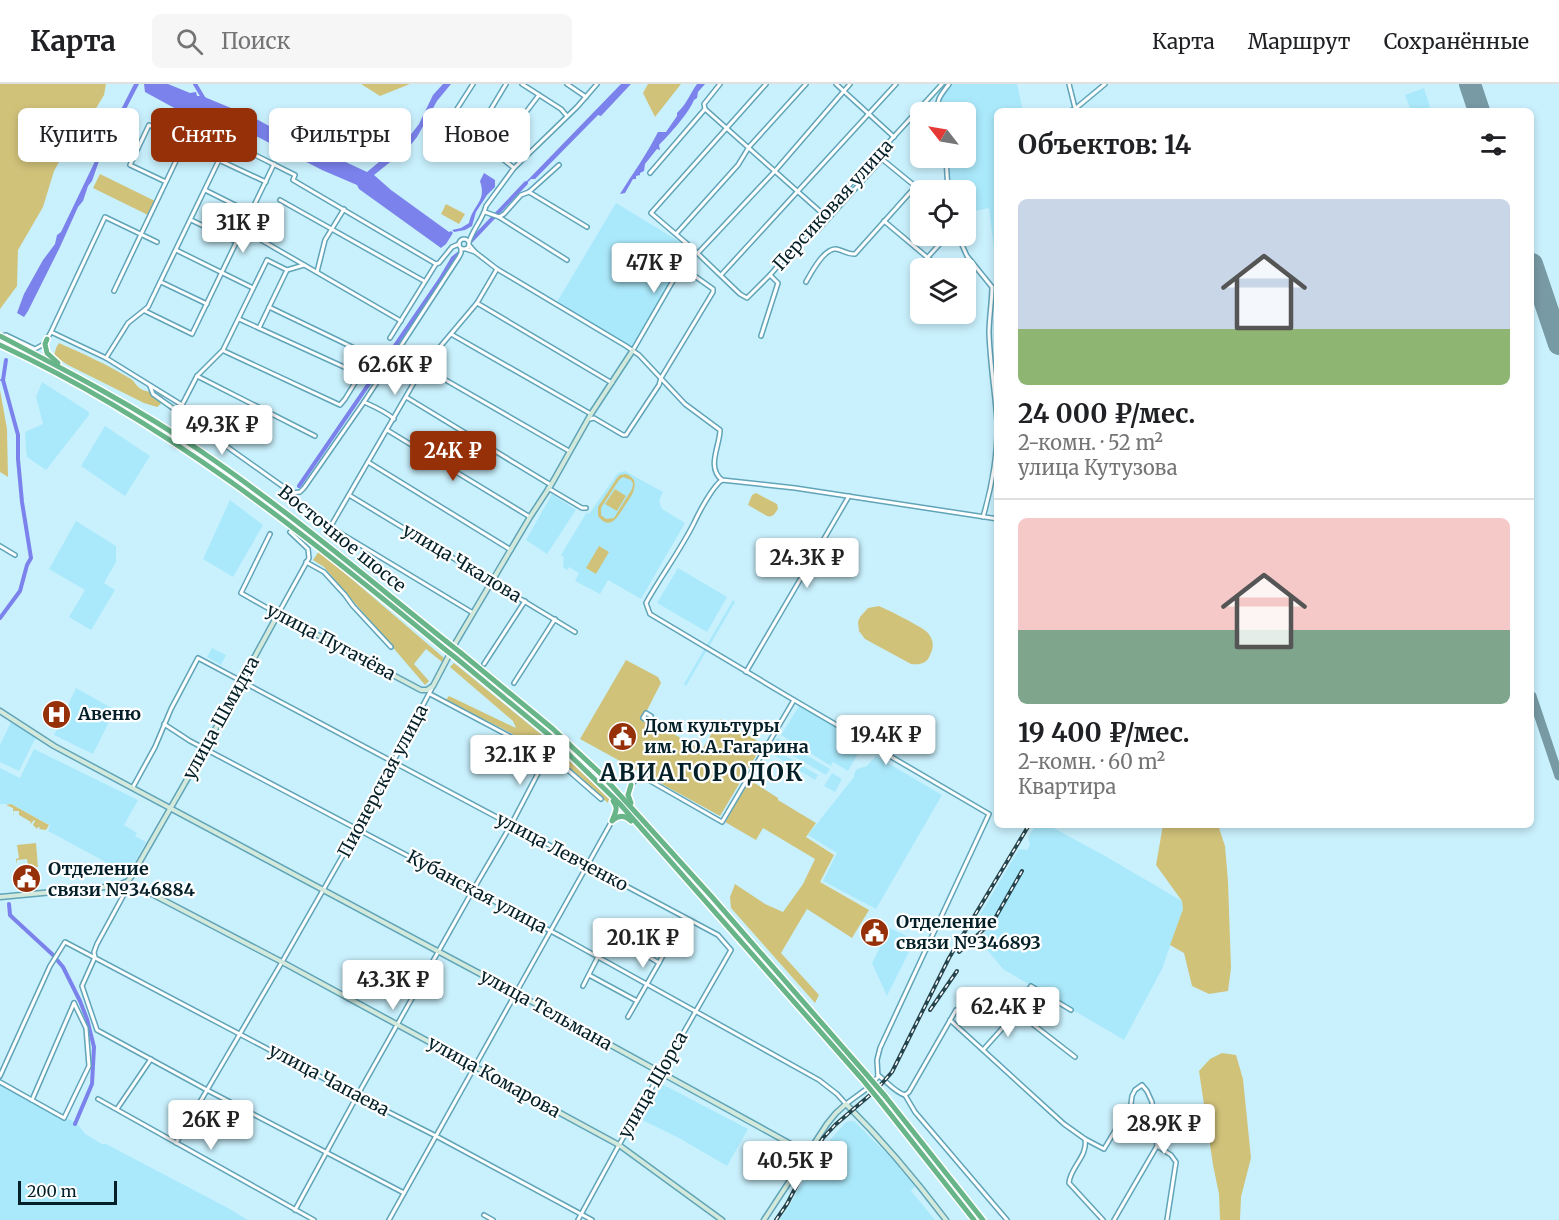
<!DOCTYPE html>
<html lang="ru">
<meta charset="utf-8">
<style>
body{margin:0;font-family:Merriweather,serif;background:#f6f6f6;color:#202124;height:100vh;display:flex;flex-direction:column;font-size:22px;white-space:nowrap}
*{box-sizing:border-box;margin:0}
p{font-size:20px;color:#757577}
.icon{flex:none;width:33px;height:33px;fill:none;stroke:currentColor;stroke-width:2;stroke-linecap:round;stroke-linejoin:round}
.map{position:relative;flex:1;overflow:hidden}
.drawer{position:absolute;left:994px;top:24px;width:540px;height:720px;display:flex;flex-direction:column;background:#fff;border-radius:9px;box-shadow:0 3px 9px #0003}
.drawer>*{flex:none}
.hud{position:absolute;left:18px;top:24px;width:570px;height:54px;display:flex;gap:12px}
.needle{width:39px;rotate:301deg}
.controls{position:absolute;left:910px;top:18px;display:grid;gap:12px}
.controls a{display:grid;place-items:center;width:66px;height:66px;border-radius:9px;background:#fff;box-shadow:0 3px 9px #0003;font-size:30px}
.scale{position:absolute;left:18px;bottom:15px;width:99px;box-sizing:border-box;padding-left:6px;border:3px solid #032028;border-top:0;font-size:16px;line-height:21px;white-space:nowrap;color:#032028;-webkit-text-stroke:4px #fff;paint-order:stroke}
.price{position:absolute;translate:-50% -51px;padding:0 14px;border-radius:6px;background:#fff;color:#222;font-size:20px;line-height:39px;filter:drop-shadow(0 2px 3px #0008)}
.price::after{content:'';position:absolute;left:50%;top:36px;width:18px;height:14px;margin-left:-9px;background:inherit;clip-path:polygon(0 0,100% 0,50% 100%)}
.price.on{background:#963008;color:#fff}
ul{padding:0;list-style:none}
li{display:grid;align-content:center;gap:12px;height:318px;padding:0 24px}
li+li{border-top:2px solid #e0e0e0}
li span{display:grid;place-items:center;height:186px;border-radius:9px;color:#555}
li>.icon{margin-inline-start:auto}
span .icon{width:108px;height:108px;fill:#fffc;stroke-width:1}
li b{font-size:26px}
h2{display:flex;justify-content:space-between;align-items:center;height:72px;padding:0 24px;font-size:26px}
.chip{padding:0 21px;border-radius:9px;background:#fff;box-shadow:0 3px 9px #0003;font-size:21px;line-height:54px}
.chip.on{background:#963008;color:#fff}
header{display:flex;align-items:center;gap:36px;box-sizing:border-box;height:84px;padding:0 30px;background:#fff;border-bottom:2px solid #e0e0e0}
header strong{font-size:28px}
nav{display:flex;gap:33px;margin-inline-start:auto;font-size:21px}
.search{width:420px;height:54px;background:#f6f6f6;display:flex;align-items:center;gap:15px;box-sizing:border-box;padding:0 21px;border-radius:9px;color:#757577;font-size:22px}
.map>svg:first-child{display:block}
</style>
<header>
<strong>Карта</strong>
<div class="search"><svg class="icon" aria-label="search" viewBox="0 0 24 24"><circle cx="10" cy="10" r="6"/><path d="M15 15l6 6"/></svg>Поиск</div>
<nav><a>Карта</a><a>Маршрут</a><a>Сохранённые</a></nav>
</header>
<div class="map">
<svg width="1559" height="1136" viewBox="0 0 1559 1136">
<rect width="100%" height="100%" fill="#c9f1fd"/>
<!-- built -->
<g fill="#aae9fb">
<path d="M952 0H1017L1023 27H998L997 191 989 124 966 129V106H950L946 74H966V28H942L941 14Z"/>
<path d="M1424 4 1430 23 1418 27H1411L1405 11Z"/>
<path d="M616 119 690 164 632 264 557 218Z"/>
<path d="M42 298 89 328V331L46 386 27 373 26 365 25 348 43 340 36 313Z"/>
<path d="M105 342 150 372 125 412 81 382Z"/>
<path d="M625 387 663 408 659 417 662 425 685 439 641 515 608 496 600 510 575 497 579 489 569 483 567 486 563 483 564 473 561 471 587 428 589 430 615 393 618 389Z"/>
<path d="M552 410 576 426 547 470 526 456Z"/>
<path d="M230 416 263 441 233 493 203 475Z"/>
<path d="M76 437 116 462V478L104 499 115 506 91 546 69 533 85 506 49 485Z"/>
<path d="M678 484 727 513 707 548 657 519Z"/>
<path d="M733 516 735 518 686 602 684 600Z"/>
<path d="M212 564 226 571 221 581 207 573Z"/>
<path d="M76 604 115 626 93 670 54 651Z"/>
<path d="M799 622 864 659 848 687 833 678 831 682 781 651Z"/>
<path d="M12 636 36 653 19 687 0 678V661Z"/>
<path d="M777 654 830 685 826 691 773 660Z"/>
<path d="M772 664 818 691 815 696 769 668Z"/>
<path d="M34 665 138 716 124 741 137 749 135 752 146 758 128 790 48 747 50 741 11 720H0V684L20 694Z"/>
<path d="M876 672 942 711 876 825 823 797 837 769 808 751 854 693V690L857 685 867 682Z"/>
<path d="M832 689 842 695 835 708 824 702Z"/>
<path d="M1036 741H1048L1105 772 1182 817 1183 825 1162 885 1124 956 1003 885 979 856 986 847 975 839 1019 765 1027 766 1030 761 1028 753Z"/>
<path d="M890 844 915 856 887 912 872 879Z"/>
<path d="M0 1000 62 1033 76 1038 85 1050 102 1060H106L228 1124 248 1136H0Z"/>
<path d="M662 1000 748 1045 727 1082 679 1054 642 1036Z"/>
<path d="M851 1037H854L900 1083 899 1084 915 1102 911 1107 935 1136H779L788 1124 818 1070 846 1038Z"/>
</g>
<!-- green -->
<g fill="#d1c27a" fill-rule="evenodd">
<path d="M0 0H106L104 11 95 26 70 58 54 87 43 123 18 166 17 202 0 225Z"/>
<path d="M361 0H410L380 12Z"/>
<path d="M648 0H681L655 33 643 9Z"/>
<path d="M100 90 155 117 148 131 93 104Z"/>
<path d="M446 120 465 130 459 140 441 130Z"/>
<path d="M59 259C84 270 108 281 131 295 135 298 137 303 141 305 147 309 154 306 163 313V318L157 323 144 319 68 281 54 272 56 264Z"/>
<path d="M0 306 7 345 8 393 0 388Z"/>
<path d="M626 390 630 392 634 396C637 407 629 415 624 423 617 434 610 447 598 432V423L617 394 620 391ZM623 393 631 396 633 400 632 405 614 434 606 435 601 431V424L619 396Z"/>
<path d="M615 405 626 412 617 427 605 420Z"/>
<path d="M756 409 777 420 778 425C775 429 773 434 767 432L748 421 752 411Z"/>
<path d="M599 462 609 468 596 490 586 484Z"/>
<path d="M319 467 444 574 442 578 426 565 414 580 429 597 425 601 324 483 313 476Z"/>
<path d="M879 522C888 526 923 543 928 549 934 556 934 564 930 571 927 580 919 581 911 580L865 555 859 547 858 538 860 533 868 524Z"/>
<path d="M626 576 658 593 661 599 642 636 647 639 649 636 702 666 720 635 763 660 720 732 580 655Z"/>
<path d="M454 579 548 656 609 715 608 719C594 707 581 693 566 682 530 656 485 636 445 617L449 612 516 644 513 637 450 583Z"/>
<path d="M750 696 778 714V716L816 739 806 753 834 771 820 798 869 826 852 854 807 825 781 869 819 911 815 919 731 824 730 813 735 800 765 820 783 828 803 800 815 775 763 744 756 756 725 738Z"/>
<path d="M11 720 49 741 46 746 39 745 40 743H38L37 745 33 741 35 737 34 736 30 741 31 738 19 731V727H13L14 736 13 724 6 721Z"/>
<path d="M1163 741H1218L1225 762 1228 797 1231 884 1228 907 1209 910 1192 902 1184 869 1170 861 1183 825 1182 817 1156 781Z"/>
<path d="M36 759 38 783 17 785V783L19 784 28 782 27 775 17 776 16 780V775L19 774 17 761Z"/>
<path d="M1222 969 1236 971 1243 995 1251 1074 1241 1113 1240 1136H1220L1219 1110 1213 1081 1199 987 1210 975Z"/>
</g>
<!-- water -->
<g fill="#7b82ec">
<path d="M134 0H139L99 77 92 97 88 102 83 117 78 123 60 163 28 227 24 233 17 229 24 210 43 176 55 160 57 151 61 148 98 71Z"/>
<path d="M144 0H168L190 9 196 8 197 12H202L231 24 238 28 247 30 315 67 323 68 324 71 337 74 367 88 409 53 419 40 433 11 443 0H451L437 17 417 53 409 63 374 91 391 106 449 148 451 147 453 149 446 160 441 164 359 105 357 101 322 86 213 30 207 42 200 40 178 26 145 8Z"/>
<path d="M621 0H631L601 32 598 31 535 95H531L523 103 522 102Z"/>
<path d="M697 0H705L698 8 697 14 694 16C688 30 670 50 659 61L660 66 657 65 645 80 644 87 640 89V91L636 92V95H633L625 109 620 110C633 89 647 70 658 48H666L677 32V29C687 20 689 11 697 0Z"/>
<path d="M484 89 495 96V103L487 111 476 128 472 142 465 146 454 148 452 146 461 144 469 139C473 120 487 118 480 97Z"/>
</g>
<g fill="none" stroke-linecap="round" stroke-linejoin="round">
<!-- stream -->
<path stroke="#7b82ec" stroke-width="1.5" d="M0 296H3"/>
<!-- canal -->
<g stroke="#7b82ec" stroke-width="4">
<path d="M195 0 204 15"/>
<path d="M469 159 526 99"/>
<path d="M299 402 440 196 453 174 462 167"/>
<path d="M0 534 20 507 27 481 31 474 22 418 18 375V351L3 296 6 276"/>
<path d="M9 820 10 831 13 834 52 870 63 883 80 917 87 935 94 963 92 1000 75 1040"/>
</g>
<!-- taxiway -->
<path stroke="#779aa4" stroke-width="9" d="M1532 612 1559 692"/>
<!-- runway -->
<g stroke="#779aa4" stroke-width="22">
<path d="M1470 0 1479 27"/>
<path d="M1532 180 1559 260"/>
</g>
<defs>
<g id="street">
<path d="M473 0 448 39 495 69 514 84"/>
<path d="M522 0 561 25 567 32"/>
<path d="M567 0 586 13"/>
<path d="M766 0 651 129 692 164 740 210 747 214 770 191 823 130 942 0"/>
<path d="M836 0 894 53"/>
<path d="M1069 0 1075 24"/>
<path d="M705 25 823 130"/>
<path d="M1070 27 1075 25 1105 0"/>
<path d="M938 28C936 15 941 11 949 0"/>
<path d="M473 55 506 0"/>
<path d="M245 66 295 91 293 96 436 180"/>
<path d="M495 69 539 11"/>
<path d="M208 71 266 98"/>
<path d="M877 71 921 107"/>
<path d="M946 74 948 106"/>
<path d="M650 89 705 25 704 20 720 0"/>
<path d="M205 106 251 129"/>
<path d="M529 108 587 143"/>
<path d="M280 116 424 197"/>
<path d="M485 128 499 133 567 176"/>
<path d="M499 133 504 130 521 111 529 108 559 81"/>
<path d="M191 136 237 158"/>
<path d="M884 137 940 184"/>
<path d="M818 146 882 75"/>
<path d="M676 150 738 81 749 63 806 0"/>
<path d="M958 152 967 172 992 203C992 218 989 234 989 249 990 279 995 308 997 337 998 370 992 402 983 433"/>
<circle cx="464" cy="160" r="5"/>
<path d="M261 156 401 237"/>
<path d="M469 158C473 145 483 135 486 122L514 84 577 23 597 0"/>
<path d="M466 165 475 168 469 161"/>
<path d="M176 166 253 204"/>
<path d="M475 168 497 185 626 262 639 271 685 320 720 346C720 362 706 383 722 396"/>
<path d="M698 169 775 87 850 0"/>
<path d="M927 174 947 152"/>
<path d="M317 188 325 156 344 125"/>
<path d="M721 191 896 0"/>
<path d="M161 198 207 220"/>
<path d="M806 198C811 189 824 164 836 165 843 166 848 171 855 170L915 103"/>
<path d="M114 207 185 58 149 41 130 81 166 98"/>
<path d="M477 219 612 299"/>
<path d="M269 223 375 274"/>
<path d="M145 227 192 250 274 80"/>
<path d="M259 244 287 186"/>
<path d="M51 248 106 274 182 321 197 292 223 266 267 176 287 186 304 181"/>
<path d="M451 250 591 330"/>
<path d="M2 252 6 251 35 265 44 260 51 248 105 133 157 158"/>
<path d="M761 252 778 199 770 191"/>
<path d="M390 254 436 180 439 179 452 163 459 160"/>
<path d="M633 266 692 164"/>
<path d="M224 267 340 321 345 315 358 294V292L355 288 239 235"/>
<path d="M106 274 128 239 148 223 219 76"/>
<path d="M423 283 569 367"/>
<path d="M197 292 315 352"/>
<path d="M150 302 153 310 292 409 300 408 304 404 364 318C375 323 385 327 394 335"/>
<path d="M406 313 551 401"/>
<path d="M364 318 459 173 461 169V165"/>
<path d="M590 335 594 334 623 351H626L659 301 661 294 713 208V205L682 183"/>
<path d="M387 346 530 433"/>
<path d="M368 378 511 466"/>
<path d="M548 404 582 424H586"/>
<path d="M349 411 575 548"/>
<path d="M270 450 241 509 278 530 309 474 308 465 290 448"/>
<path d="M0 462 15 471"/>
<path d="M306 478 324 488 345 511 353 522 391 563"/>
<path d="M473 529 332 444V440L423 283 477 219 497 185"/>
<path d="M484 580 525 517"/>
<path d="M746 588 849 412"/>
<path d="M514 599 555 535"/>
<path d="M430 610 547 672 569 687 601 715"/>
<path d="M646 629 651 632 648 637 643 634Z"/>
<path d="M164 640 190 657 562 853 819 996 837 1010 846 1020 865 1006 878 993 877 976 880 964 989 730 794 616"/>
<path d="M631 701 637 695 645 694 722 738 794 616 650 530 646 519C661 492 680 467 694 439 699 428 713 402 722 396L795 404 998 435"/>
<path d="M133 703 155 663 171 625 198 574 718 851 731 866 619 1061 578 1136"/>
<path d="M128 803 97 860 94 868 95 873 82 902 97 946 207 1006 404 1109"/>
<path d="M611 850 659 879 628 933"/>
<path d="M659 879 669 860"/>
<path d="M589 891 637 917"/>
<path d="M583 902 606 857 618 839"/>
<path d="M1017 928V922L1031 902 1071 926"/>
<path d="M1017 928 1075 973"/>
<path d="M950 936 1064 1040 1085 1055 1104 1065 1131 1020 1132 1012 1135 1006 1142 1001 1147 1007 1152 1018 1157 1062 1114 1136"/>
<path d="M983 966 1017 928"/>
<path d="M878 991C886 997 896 1009 905 1011L915 1028 1007 1136"/>
<path d="M0 992 50 882 65 858 357 1012 436 1052 592 1136"/>
<path d="M0 998 64 1034 89 982 86 944 74 919"/>
<path d="M905 1011 909 1008 956 926"/>
<path d="M98 1015 314 1136"/>
<path d="M32 1016 74 919"/>
<path d="M117 1025 151 975"/>
<path d="M1085 1055C1088 1073 1070 1083 1069 1099L1103 1136"/>
<path d="M176 1059 282 878 358 745 432 604"/>
<path d="M1157 1062 1171 1071 1176 1078 1167 1136"/>
<path d="M295 1126 357 1012 473 806 511 741 547 672"/>
<path d="M484 1131 493 1136"/>
<path d="M389 1136 612 737"/>
</g>
<g id="secondary">
<path d="M0 627 54 662 516 909 807 1069"/>
<path d="M117 802 128 797 131 793 205 664 278 530 421 606H427L433 602 456 558 530 433 551 401 591 330 633 266"/>
<path d="M0 813 117 802 134 803 148 808 282 878 619 1061 722 1136"/>
<path d="M764 1136 827 1040 836 1029 846 1020C883 1057 915 1095 946 1136"/>
</g>
<g id="highway">
<path d="M0 252C69 288 138 324 202 368 287 426 366 493 447 558"/>
<path d="M47 255 45 260 47 269 58 279"/>
<path d="M0 261C164 337 304 449 442 563"/>
<path d="M461 569 553 645 600 689 712 813 867 991"/>
<path d="M456 574 549 651 619 719 862 995"/>
<path d="M631 719 628 711 631 701"/>
<path d="M613 736C619 731 625 731 631 737"/>
<path d="M612 737C615 729 619 724 613 717"/>
<path d="M885 1012 983 1136"/>
<path d="M880 1017 974 1136"/>
</g>
</defs>
<!-- street casing -->
<use href="#street" stroke="#60a4b8" stroke-width="6"/>
<!-- secondary casing -->
<use href="#secondary" stroke="#60a4b8" stroke-width="7"/>
<!-- highway casing -->
<use href="#highway" stroke="#fff" stroke-width="8"/>
<!-- street -->
<use href="#street" stroke="#fff" stroke-width="3"/>
<!-- secondary -->
<use href="#secondary" stroke="#d2e9dc" stroke-width="4"/>
<!-- highway -->
<use href="#highway" stroke="#68b58a" stroke-width="5"/>
<defs>
<g id="rail">
<path d="M959 868 994 836 1022 787"/>
<path d="M930 926 957 887"/>
<path d="M776 1136 787 1120 812 1072 823 1054 835 1041 877 1005 892 988 949 874 1029 741"/>
</g>
</defs>
<!-- rail casing -->
<use href="#rail" stroke="#25444c" stroke-width="4"/>
<!-- rail -->
<use href="#rail" stroke="#fff" stroke-width="1.5" stroke-dasharray="4.5" stroke-linecap="butt"/>
<defs>
<g id="highway-bridge">
<path d="M447 558 461 569"/>
<path d="M442 563 456 574"/>
<path d="M867 991 885 1012"/>
<path d="M862 995 880 1017"/>
</g>
</defs>
<!-- highway-bridge casing -->
<use href="#highway-bridge" stroke="#fff" stroke-width="8" stroke-linecap="butt"/>
<!-- highway-bridge -->
<use href="#highway-bridge" stroke="#68b58a" stroke-width="5"/>
</g>
<!-- icons -->
<defs>
<symbol id="hospital-disc" viewBox="-11 -11 22 22"><circle r="9.5" fill="#963008" stroke="#fff"/><path d="M-5-5h3v3.5h4V-5h3V5h-3V1.5h-4V5h-3Z" fill="#fff"/></symbol>
<symbol id="civic-disc" viewBox="-11 -11 22 22"><circle r="9.5" fill="#963008" stroke="#fff"/><path d="M-.6-6.5H3V-4.5H.6V-3L4-1V1h2V6H-6V1h2V-1L-.6-3ZM-1.2 2.5V6h2.4V2.5Z" fill="#fff"/></symbol>
</defs>
<g fill-rule="evenodd">
<use href="#hospital-disc" x="40" y="614" width="33" height="33"/>
<use href="#civic-disc" x="606" y="636" width="33" height="33"/>
<use href="#civic-disc" x="10" y="778" width="33" height="33"/>
<use href="#civic-disc" x="858" y="832" width="33" height="33"/>
</g>
<g text-anchor="middle" stroke-width="4.5" stroke-linejoin="round" paint-order="stroke">
<!-- street labels -->
<g font-size="18" fill="#032028" stroke="#fff">
<text transform="translate(833 121) rotate(-48)" y="6">Персиковая улица</text>
<text transform="translate(342 455) rotate(39)" y="6">Восточное шоссе</text>
<text transform="translate(462 479) rotate(31)" y="6">улица Чкалова</text>
<text transform="translate(331 558) rotate(28)" y="6">улица Пугачёва</text>
<text transform="translate(221 634) rotate(-61)" y="6">улица Шмидта</text>
<text transform="translate(383 697) rotate(-62)" y="6">Пионерская улица</text>
<text transform="translate(562 768) rotate(28)" y="6">улица Левченко</text>
<text transform="translate(477 808) rotate(28)" y="6">Кубанская улица</text>
<text transform="translate(546 926) rotate(29)" y="6">улица Тельмана</text>
<text transform="translate(494 993) rotate(29)" y="6">улица Комарова</text>
<text transform="translate(329 996) rotate(28)" y="6">улица Чапаева</text>
<text transform="translate(653 1001) rotate(-60)" y="6">улица Щорса</text>
</g>
<!-- poi labels -->
<g font-size="18" font-weight="bold" fill="#032028" stroke="#fff" text-anchor="start">
<text x="78" y="636">Авеню</text>
<text x="644" y="648">Дом культуры<tspan x="644" dy="21">им. Ю.А.Гагарина</tspan></text>
<text x="48" y="791">Отделение<tspan x="48" dy="21">связи №346884</tspan></text>
<text x="896" y="844">Отделение<tspan x="896" dy="21">связи №346893</tspan></text>
</g>
<!-- district labels -->
<g font-size="24" font-weight="bold" letter-spacing="1.5" fill="#032028" stroke="#fff">
<text x="702" y="697">АВИАГОРОДОК</text>
</g>
</g>
</svg>
<div class="controls">
<a><svg class="needle" viewBox="-14 -14 28 28"><path d="M0-13l5 13h-10z" fill="#e53935"/><path d="M0 13l5-13h-10z" fill="#757577"/></svg></a>
<a><svg class="icon" aria-label="locate" viewBox="0 0 24 24"><circle cx="12" cy="12" r="6"/><path d="M12 2v4M12 18v4M2 12h4M18 12h4"/></svg></a>
<a><svg class="icon" aria-label="layers" viewBox="0 0 24 24"><path d="M12 4l9 5-9 5-9-5zM3 14l9 5 9-5"/></svg></a>
</div>
<div class="scale">200 m</div>
<b class="price" style="left:243px;top:170px">31K ₽</b>
<b class="price" style="left:654px;top:210px">47K ₽</b>
<b class="price" style="left:395px;top:312px">62.6K ₽</b>
<b class="price" style="left:222px;top:372px">49.3K ₽</b>
<b class="price on" style="left:453px;top:398px">24K ₽</b>
<b class="price" style="left:807px;top:505px">24.3K ₽</b>
<b class="price" style="left:886px;top:682px">19.4K ₽</b>
<b class="price" style="left:520px;top:702px">32.1K ₽</b>
<b class="price" style="left:643px;top:885px">20.1K ₽</b>
<b class="price" style="left:393px;top:927px">43.3K ₽</b>
<b class="price" style="left:1008px;top:954px">62.4K ₽</b>
<b class="price" style="left:211px;top:1067px">26K ₽</b>
<b class="price" style="left:1164px;top:1071px">28.9K ₽</b>
<b class="price" style="left:795px;top:1108px">40.5K ₽</b>
<div class="hud">
<a class="chip">Купить</a>
<a class="chip on">Снять</a>
<a class="chip">Фильтры</a>
<a class="chip">Новое</a>
</div>
<section class="drawer">
<h2>Объектов: 14<svg class="icon" aria-label="filters" viewBox="0 0 24 24"><path d="M4 7h16M4 17h16"/><circle cx="9" cy="7" r="2"/><circle cx="15" cy="17" r="2"/></svg></h2>
<ul>
<li><span style="background:linear-gradient(#c9d6e8 70%,#8fb573 0)"><svg class="icon" aria-label="home" viewBox="0 0 24 24"><path d="M3 11l9-7 9 7M6 9v11h12V9"/></svg></span><div><b>24 000 ₽/мес.</b><p>2-комн. · 52 m²</p><p>улица Кутузова</p></div></li>
<li><span style="background:linear-gradient(#f6c9c9 60%,#7fa58c 0)"><svg class="icon" aria-label="home" viewBox="0 0 24 24"><path d="M3 11l9-7 9 7M6 9v11h12V9"/></svg></span><div><b>19 400 ₽/мес.</b><p>2-комн. · 60 m²</p><p>Квартира</p></div></li>
</ul>
</section>
</div>
